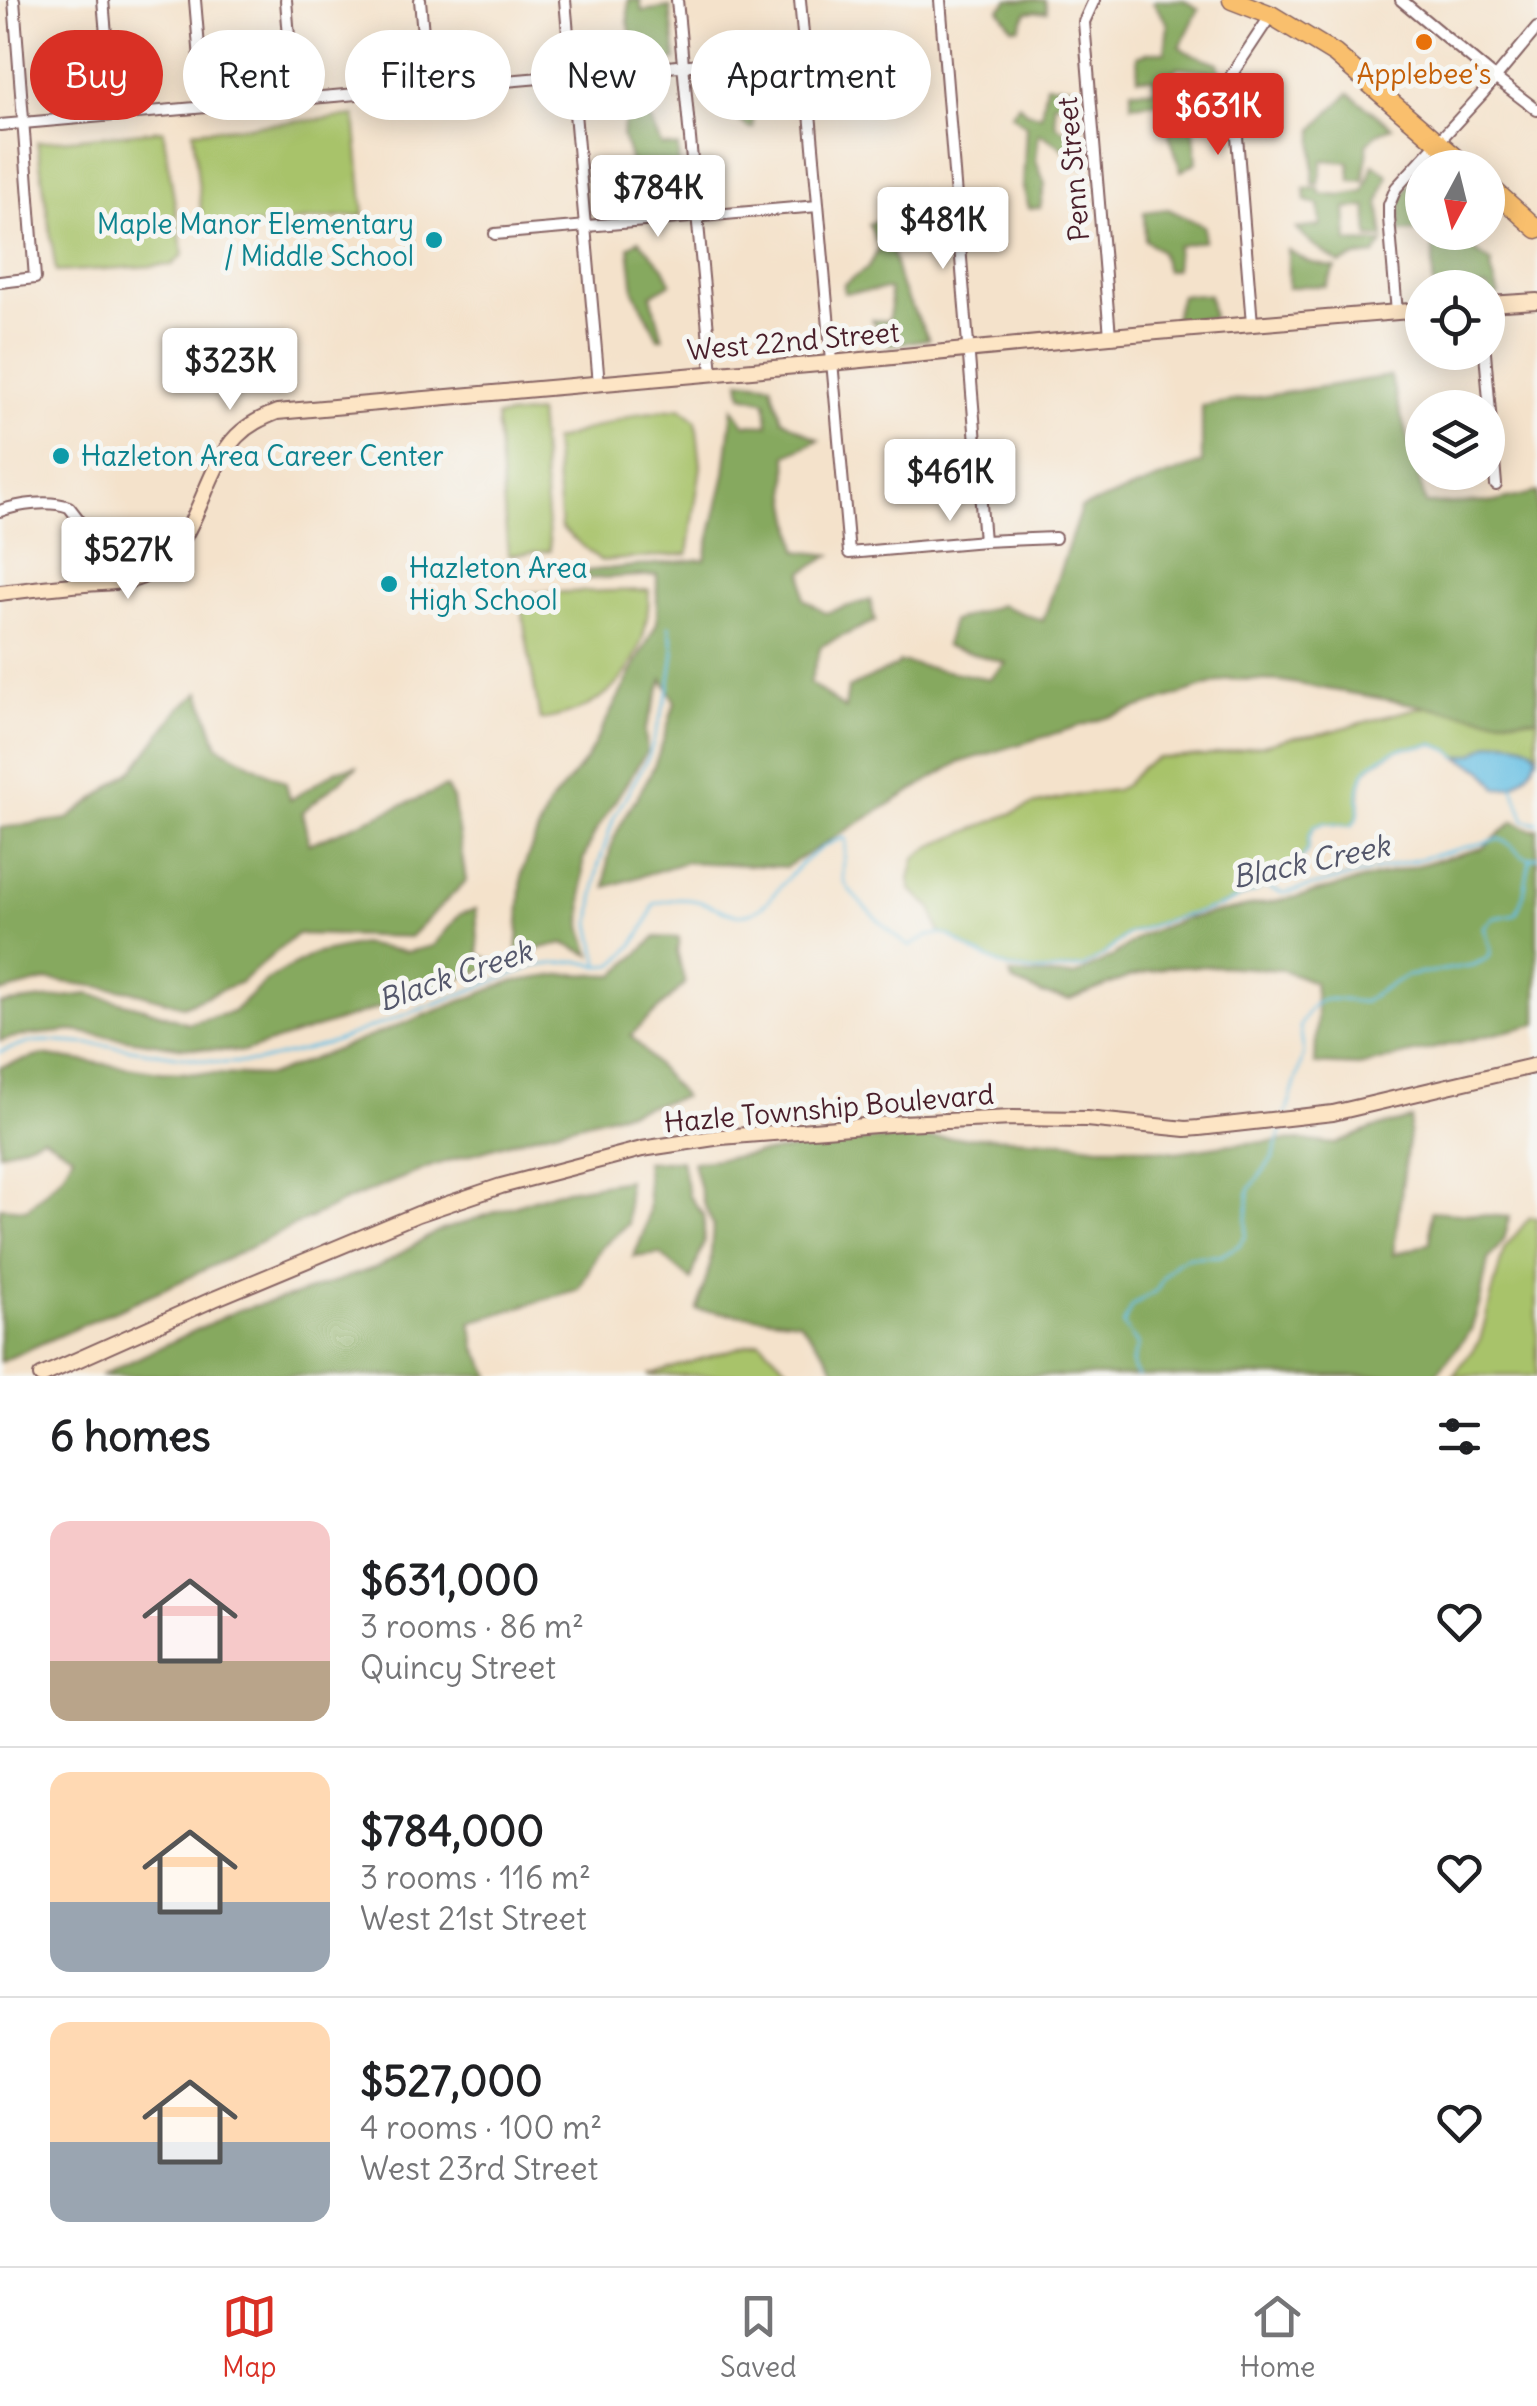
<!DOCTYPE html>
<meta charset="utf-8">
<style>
body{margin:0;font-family:Delius,sans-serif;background:#f2f2f2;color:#202124;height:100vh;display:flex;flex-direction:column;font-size:38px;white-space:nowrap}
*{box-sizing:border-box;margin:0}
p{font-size:32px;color:#757577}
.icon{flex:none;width:55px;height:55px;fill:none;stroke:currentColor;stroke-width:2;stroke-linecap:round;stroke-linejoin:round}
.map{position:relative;height:1376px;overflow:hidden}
.panel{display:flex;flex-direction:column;background:#fff;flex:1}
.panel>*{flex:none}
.top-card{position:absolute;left:30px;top:30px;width:1000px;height:90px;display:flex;gap:20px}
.needle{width:65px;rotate:187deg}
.tools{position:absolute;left:1405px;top:150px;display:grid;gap:20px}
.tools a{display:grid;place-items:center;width:100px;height:100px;border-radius:50%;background:#fff;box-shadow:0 5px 25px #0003;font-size:50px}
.price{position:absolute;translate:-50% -85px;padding:0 22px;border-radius:10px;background:#fff;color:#222;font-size:32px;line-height:65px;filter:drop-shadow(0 2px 5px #0008)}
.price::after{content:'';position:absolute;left:50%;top:60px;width:30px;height:22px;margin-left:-15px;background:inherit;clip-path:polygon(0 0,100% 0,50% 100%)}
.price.current{background:#d93025;color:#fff}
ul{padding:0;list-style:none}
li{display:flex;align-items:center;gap:30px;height:250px;padding:0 50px}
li+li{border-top:2px solid #e0e0e0}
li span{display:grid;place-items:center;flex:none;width:280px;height:200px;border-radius:20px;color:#555}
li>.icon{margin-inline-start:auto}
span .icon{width:120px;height:120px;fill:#fffc;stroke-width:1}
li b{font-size:42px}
h2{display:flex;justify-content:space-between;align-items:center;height:120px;padding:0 50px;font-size:42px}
.tag{padding:0 35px;border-radius:45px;background:#fff;box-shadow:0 5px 25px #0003;font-size:35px;line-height:90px}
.tag.current{background:#d93025;color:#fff}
.dock{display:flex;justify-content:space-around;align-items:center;height:140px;border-top:2px solid #e0e0e0;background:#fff;font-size:28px;color:#757577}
.dock a{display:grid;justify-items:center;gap:5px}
.dock .current{color:#d93025}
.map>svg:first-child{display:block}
</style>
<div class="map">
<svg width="1537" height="1376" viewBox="0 0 1537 1376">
<rect width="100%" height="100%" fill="#f6f6f2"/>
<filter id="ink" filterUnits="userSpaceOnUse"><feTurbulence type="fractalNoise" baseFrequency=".01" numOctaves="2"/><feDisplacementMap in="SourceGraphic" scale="20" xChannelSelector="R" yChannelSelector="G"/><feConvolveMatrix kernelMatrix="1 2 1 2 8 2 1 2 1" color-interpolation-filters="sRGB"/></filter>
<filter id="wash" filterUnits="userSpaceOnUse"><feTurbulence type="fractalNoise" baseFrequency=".0048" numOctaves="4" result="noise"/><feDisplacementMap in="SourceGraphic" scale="40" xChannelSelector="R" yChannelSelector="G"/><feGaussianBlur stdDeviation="2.25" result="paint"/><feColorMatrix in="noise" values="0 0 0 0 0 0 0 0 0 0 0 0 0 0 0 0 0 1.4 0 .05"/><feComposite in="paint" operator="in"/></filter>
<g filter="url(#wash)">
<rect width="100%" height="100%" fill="#f4e2cb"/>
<!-- green -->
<g fill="#a8c36a" stroke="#79714a" stroke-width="2.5">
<path d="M355 116 364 215 203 230 193 131Z"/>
<path d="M163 130 183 255 172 265 56 272 37 142Z"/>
<path d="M681 408 696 421 701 466 688 554 601 561 561 528 553 441 637 414Z"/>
<path d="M538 413 550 551 508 555 496 417Z"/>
<path d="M649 590C649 662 613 710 540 720L520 600 526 593Z"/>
<path d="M1464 704 1537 710V756C1529 743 1505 737 1490 744 1484 746 1480 751 1475 754 1473 755 1460 757 1458 757L1449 750 1433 744C1421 748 1411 746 1400 749 1399 749 1386 756 1385 757 1367 765 1360 775 1360 795 1359 809 1361 816 1351 826L1325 823 1315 826 1309 837 1308 850 1302 858 1256 891 1218 907 1167 920 1127 934 1106 953 1084 967 1041 972 1008 968 974 952 950 936 940 934 932 908 911 890 910 879 915 858 932 846 1032 805 1084 794 1115 790 1125 785 1142 767 1158 758 1206 756 1263 745 1289 738 1324 733 1417 708Z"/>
<path d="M1530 1217 1537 1218V1376H1453L1480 1340 1504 1249Z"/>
<path d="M760 1341 789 1369 792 1376 648 1375Z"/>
</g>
<!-- forest -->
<g fill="#86a95e" stroke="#686444" stroke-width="2.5">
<path d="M628 0H640L642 11 670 7 676 60 637 62 628 21Z"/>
<path d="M1009 0H1045L1047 11 1027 12 1019 28 1012 27 999 9Z"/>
<path d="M1158 0H1183L1199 9 1180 47 1187 52 1218 63 1224 96 1218 97 1210 71 1178 67 1171 76 1175 100 1193 122 1197 162 1181 171C1175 148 1164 126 1161 102L1131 105V90H1155L1153 78H1138L1137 56 1150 52H1165L1168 24 1153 2Z"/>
<path d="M748 66 750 100 765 107 753 108V128H748L733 114 725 80H699L700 72Z"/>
<path d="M1046 84 1074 86 1077 102 1054 103 1056 125 1073 136 1081 117 1082 167 1059 145 1039 133 1036 160 1045 184 1040 208H1029L1023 188 1026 126 1011 114 1019 104 1026 112 1041 115Z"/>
<path d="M1349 93 1392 127 1379 132 1367 144C1369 157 1364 168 1364 181L1350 180 1349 162 1323 160 1319 184H1313L1314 129Z"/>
<path d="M628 106 648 115 661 145 678 147 679 170 649 169 651 202 645 211 632 181 630 158 622 136Z"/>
<path d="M1373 164 1388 175 1379 202 1384 238H1369L1367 207 1346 209 1348 242 1383 243 1375 255 1356 257 1340 264 1313 245 1296 229 1321 226 1319 205 1306 201 1305 189 1319 188 1320 194 1341 196 1364 192Z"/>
<path d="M1409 185 1422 195V231L1400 232 1401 200Z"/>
<path d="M1168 209 1204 226V241L1177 246 1175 269 1166 271 1160 251 1145 240 1144 212Z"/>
<path d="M890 215 886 227 901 287 929 339 889 345 872 320 888 321 891 306 889 289 844 293V284L868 268 879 248 869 224Z"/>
<path d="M1436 233H1450L1492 263 1491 269 1499 296 1488 297V288L1433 287V237Z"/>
<path d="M639 240 664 268 671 283 651 295 663 338H658L634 291 629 247Z"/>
<path d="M1288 250 1309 262 1336 268 1325 286H1303L1288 288Z"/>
<path d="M1181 295H1209L1213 318 1173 321Z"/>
<path d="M1390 376 1426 504 1494 502 1537 492V719L1486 717 1281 681 1228 679 1145 706 958 763 786 867 686 862 606 887C605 832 630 815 652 770 662 749 668 724 675 702L663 679 645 731 647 751 595 832 583 860 582 926 591 955 565 944 545 947 517 957 522 871 548 806 586 760 657 623V575L585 579 587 571 705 559 725 474 733 407 745 424 768 425 766 401 742 395 740 380 771 384 782 419 819 440 787 455 788 497 798 551 831 555 803 572 804 599 825 613 870 600 875 621 821 646 810 683 845 709 848 688 898 665 899 662 990 679 1006 663 945 646 952 621 1000 605 1043 621 1081 508 1202 463V406Z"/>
<path d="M200 692 218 746 286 783 290 800 337 770 358 766 302 812 309 844 446 787 453 799 466 881 410 937 297 934 241 982 183 1006 131 991 49 980 0 993V828L68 819 134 769 180 708Z"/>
<path d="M1514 821 1532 830 1537 829V1024L1359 1066 1315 1064 1317 1015 1314 982 1283 970 1219 966 1168 967 1126 978 1070 1000 1042 994 1012 981 1010 974 1074 976 1115 955 1141 935 1184 919 1301 896 1483 848Z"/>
<path d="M476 909 479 955 500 964 363 1013 243 1052 180 1047 72 1031 19 1036 0 1041V1004L89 994 144 1008 188 1023 233 1012 267 980 313 954 361 944 407 952 433 946 460 914Z"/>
<path d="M656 937 679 938 677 951 685 984 631 1035 683 1097 535 1135 432 1166 343 1202 177 1283 0 1362V1207L27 1209 62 1175 73 1155 43 1137 0 1153V1067L42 1055 161 1072 269 1076 510 982 566 974 615 975Z"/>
<path d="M1411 1119 1393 1255 1430 1243 1431 1211 1510 1217 1504 1240 1488 1260 1480 1302 1471 1330 1435 1376H838L826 1354 799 1321 697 1310 710 1266 713 1225 703 1202 693 1162 864 1140 990 1137 1064 1141 1099 1146H1129L1176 1152 1232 1144 1299 1140 1336 1144 1371 1129Z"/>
<path d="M681 1160 689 1196 704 1216V1242L691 1280 660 1254 633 1257C652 1220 650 1203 645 1162Z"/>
<path d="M627 1180 628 1224 600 1249 579 1289 471 1322 476 1348 491 1376H100L238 1310 293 1296 380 1266 436 1232 555 1192Z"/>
</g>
<!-- water -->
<path fill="#66bfe3" stroke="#586f87" stroke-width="2.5" d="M1503 741C1516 743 1531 742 1537 756 1532 772 1515 791 1497 788L1484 770 1458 757 1474 754 1488 744Z"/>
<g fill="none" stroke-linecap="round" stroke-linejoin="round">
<!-- stream -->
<g stroke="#66bfe3" stroke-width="2.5">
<path d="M1513 786 1525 820 1537 823"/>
<path d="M1263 887 1283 893 1288 892 1498 839C1516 843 1519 862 1537 857"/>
<path d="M599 964 591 923 598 867 614 817 649 756 669 688 674 652 669 626"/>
<path d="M0 1052 32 1042 46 1041 105 1045 222 1063 256 1062 325 1045 535 966 577 961 600 966 613 965C632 950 646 927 654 904 669 899 685 897 701 902 719 907 733 920 753 912 768 905 776 891 787 879 801 863 822 844 844 838L846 840C846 852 841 868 844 880 848 895 893 934 907 945L911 946 927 936 940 934 950 936 974 952 1008 968 1041 972 1084 967 1106 953 1127 934 1167 920 1218 907 1256 891 1302 858 1308 850 1309 837 1314 826 1325 823 1351 826C1361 816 1359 809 1359 795 1360 775 1367 764 1385 756 1390 754 1394 750 1400 749 1411 746 1421 748 1433 744L1449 750 1458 757"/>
<path d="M1286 1114 1304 1053 1300 1027C1316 988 1331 1001 1364 1002L1384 988 1407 976 1473 965 1484 960 1489 956 1491 950 1484 927 1494 918 1516 914 1524 894 1530 859"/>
<path d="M1138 1376C1127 1365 1134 1358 1138 1345L1123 1325 1132 1306 1157 1290 1164 1276 1177 1262 1188 1257 1220 1256 1241 1244 1246 1234 1249 1190 1273 1158 1283 1126"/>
</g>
</g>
</g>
<g filter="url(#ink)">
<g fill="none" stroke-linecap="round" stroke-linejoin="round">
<defs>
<g id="street">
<path d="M103 0 113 115"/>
<path d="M195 0 204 107"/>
<path d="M286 0 294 99"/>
<path d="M420 0 428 88"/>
<path d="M565 0 599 384"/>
<path d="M677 0 712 373"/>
<path d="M800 0 849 553 984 541 1055 538"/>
<path d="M940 0 984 541"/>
<path d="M1094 0 1084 22 1110 336"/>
<path d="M1401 0 1495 78 1537 110"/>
<path d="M0 125 805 55"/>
<path d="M495 234 818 206"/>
<path d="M0 282 35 278 14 0"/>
<path d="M1397 313 1389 218V205L1396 188 1483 93 1537 28"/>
<path d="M1252 324 1232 74 1271 15"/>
<path d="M1485 352 1496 485"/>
<path d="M0 511C19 504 49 500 69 507L79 520 86 584"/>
</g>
<g id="secondary">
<path d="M1488 304 1537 301"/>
<path d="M0 593C28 590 56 586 85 584 104 582 127 584 145 575 197 552 201 473 237 436 249 424 262 418 277 412L831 363 1110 336 1422 310"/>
<path d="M41 1376 214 1299 418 1214 501 1186 642 1149 721 1137 902 1123 1013 1118 1086 1119 1186 1129 1199 1128 1333 1113 1537 1065"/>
</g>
<g id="highway">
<path d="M1232 0 1271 15 1335 54 1468 168"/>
<path d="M1488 185 1537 229"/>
</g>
</defs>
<!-- street casing -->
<use href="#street" stroke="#866363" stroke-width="14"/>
<!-- secondary casing -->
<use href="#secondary" stroke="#866363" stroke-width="18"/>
<!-- highway casing -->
<use href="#highway" stroke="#866363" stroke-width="21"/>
<!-- street -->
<use href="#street" stroke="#fff" stroke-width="10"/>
<!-- secondary -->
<use href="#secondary" stroke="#fde5c5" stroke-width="14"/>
<!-- highway -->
<use href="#highway" stroke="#f9bf6d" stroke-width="18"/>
</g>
</g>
<!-- markers -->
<circle fill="#e8710a" stroke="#f6f6f2" stroke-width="4" cx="1424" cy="42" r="10"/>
<g fill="#0f9aa8" stroke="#f6f6f2" stroke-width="4">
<circle cx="434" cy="240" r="10"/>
<circle cx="61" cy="456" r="10"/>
<circle cx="389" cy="584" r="10"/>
</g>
<g text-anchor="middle" stroke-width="10" stroke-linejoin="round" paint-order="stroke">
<!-- food labels -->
<g font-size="28" fill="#c56008" stroke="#f6f6f2">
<text x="1424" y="84">Applebee's</text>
</g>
<!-- street labels -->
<g font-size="28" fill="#4a1f2b" stroke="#f6f6f2">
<text transform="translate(1073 169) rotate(-95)" y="10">Penn Street</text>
<text transform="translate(793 341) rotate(-5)" y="10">West 22nd Street</text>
<text transform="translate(829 1108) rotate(-5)" y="10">Hazle Township Boulevard</text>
</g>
<!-- culture labels -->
<g font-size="28" fill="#0d838f" stroke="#f6f6f2" text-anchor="start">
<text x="414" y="234" text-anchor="end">Maple Manor Elementary<tspan x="414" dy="32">/ Middle School</tspan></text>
<text x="81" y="466">Hazleton Area Career Center</text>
<text x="409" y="578">Hazleton Area<tspan x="409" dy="32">High School</tspan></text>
</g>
<!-- water labels -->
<g font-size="30" font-style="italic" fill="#54576b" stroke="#f6f6f2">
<text transform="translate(1311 862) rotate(-12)" y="10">Black Creek</text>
<text transform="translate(455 976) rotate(-19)" y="10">Black Creek</text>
</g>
</g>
</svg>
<div class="tools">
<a><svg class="needle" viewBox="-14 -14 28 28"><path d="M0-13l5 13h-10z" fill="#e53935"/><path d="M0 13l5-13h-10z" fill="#757577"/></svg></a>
<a><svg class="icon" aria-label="locate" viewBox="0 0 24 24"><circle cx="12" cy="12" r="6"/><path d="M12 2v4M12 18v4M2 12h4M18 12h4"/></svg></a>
<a><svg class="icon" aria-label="layers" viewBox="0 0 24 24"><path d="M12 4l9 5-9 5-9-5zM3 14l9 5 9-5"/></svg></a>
</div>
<b class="price current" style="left:1218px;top:158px">$631K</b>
<b class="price" style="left:658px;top:240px">$784K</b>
<b class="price" style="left:943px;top:272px">$481K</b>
<b class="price" style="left:230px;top:413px">$323K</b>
<b class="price" style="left:950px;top:524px">$461K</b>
<b class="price" style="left:128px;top:602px">$527K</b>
<div class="top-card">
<a class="tag current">Buy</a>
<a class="tag">Rent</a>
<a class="tag">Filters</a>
<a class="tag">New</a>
<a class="tag">Apartment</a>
</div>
</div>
<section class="panel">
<h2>6 homes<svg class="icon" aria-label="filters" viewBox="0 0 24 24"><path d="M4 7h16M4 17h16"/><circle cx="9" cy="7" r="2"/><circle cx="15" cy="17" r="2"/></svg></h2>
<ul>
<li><span style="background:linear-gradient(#f6c9c9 70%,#b9a48a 0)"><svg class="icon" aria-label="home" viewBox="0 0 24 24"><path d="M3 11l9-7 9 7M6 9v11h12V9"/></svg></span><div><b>$631,000</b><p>3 rooms · 86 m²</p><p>Quincy Street</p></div><svg class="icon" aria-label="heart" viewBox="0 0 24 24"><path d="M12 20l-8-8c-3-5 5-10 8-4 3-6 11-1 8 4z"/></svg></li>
<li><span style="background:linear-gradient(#ffd9b3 65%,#9aa5b1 0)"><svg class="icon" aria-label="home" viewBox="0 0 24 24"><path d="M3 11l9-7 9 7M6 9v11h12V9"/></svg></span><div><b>$784,000</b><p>3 rooms · 116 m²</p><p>West 21st Street</p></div><svg class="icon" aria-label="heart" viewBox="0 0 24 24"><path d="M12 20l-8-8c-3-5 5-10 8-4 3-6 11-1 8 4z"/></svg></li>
<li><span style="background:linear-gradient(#ffd9b3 60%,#9aa5b1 0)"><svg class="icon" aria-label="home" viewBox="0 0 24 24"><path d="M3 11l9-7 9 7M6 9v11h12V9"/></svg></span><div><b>$527,000</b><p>4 rooms · 100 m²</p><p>West 23rd Street</p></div><svg class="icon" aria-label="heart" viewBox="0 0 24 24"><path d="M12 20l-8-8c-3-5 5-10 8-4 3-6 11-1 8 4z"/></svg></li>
</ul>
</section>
<nav class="dock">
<a class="current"><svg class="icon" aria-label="map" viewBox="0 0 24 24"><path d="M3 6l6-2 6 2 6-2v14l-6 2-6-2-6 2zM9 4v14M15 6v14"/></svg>Map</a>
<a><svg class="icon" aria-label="saved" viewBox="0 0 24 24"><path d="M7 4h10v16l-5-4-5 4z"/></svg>Saved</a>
<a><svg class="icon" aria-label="home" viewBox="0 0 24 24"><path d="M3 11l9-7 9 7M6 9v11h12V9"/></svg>Home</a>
</nav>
